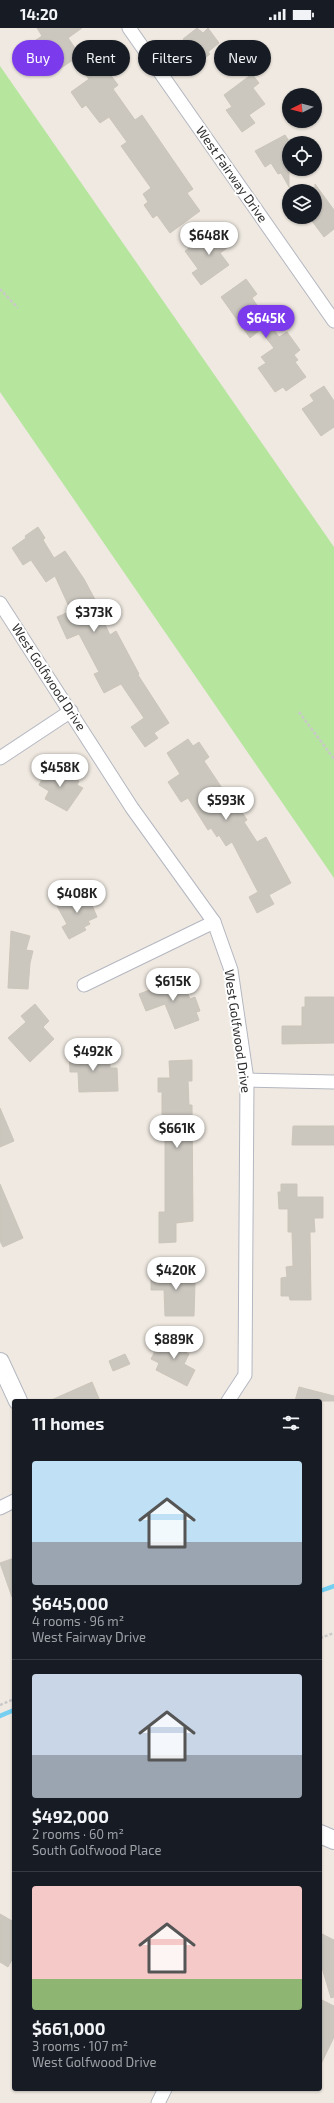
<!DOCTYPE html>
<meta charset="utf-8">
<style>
body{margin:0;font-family:"Exo 2",sans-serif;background:#20242c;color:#f1f3f6;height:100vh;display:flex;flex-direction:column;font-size:15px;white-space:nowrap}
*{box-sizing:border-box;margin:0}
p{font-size:13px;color:#9ea1a6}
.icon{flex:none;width:22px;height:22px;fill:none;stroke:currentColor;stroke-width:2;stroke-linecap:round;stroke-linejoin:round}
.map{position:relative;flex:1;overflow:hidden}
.sheet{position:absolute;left:12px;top:1371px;width:310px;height:692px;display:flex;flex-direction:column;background:#171b24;border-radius:4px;box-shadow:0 1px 3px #0004}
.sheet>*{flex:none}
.top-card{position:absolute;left:12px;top:12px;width:310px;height:36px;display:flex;gap:8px}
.needle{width:26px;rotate:264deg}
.fabs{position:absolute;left:282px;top:60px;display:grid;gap:8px}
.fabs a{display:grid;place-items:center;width:40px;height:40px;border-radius:50%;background:#171b24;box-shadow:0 1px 3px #0004;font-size:20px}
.price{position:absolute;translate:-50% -34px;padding:0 9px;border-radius:14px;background:#fff;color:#222;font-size:13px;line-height:26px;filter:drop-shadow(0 1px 2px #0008)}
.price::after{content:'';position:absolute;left:50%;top:24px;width:12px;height:9px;margin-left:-6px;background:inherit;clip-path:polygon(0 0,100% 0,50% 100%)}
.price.on{background:#7c3aed;color:#fff}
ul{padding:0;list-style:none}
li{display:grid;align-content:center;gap:8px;height:212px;padding:0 20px}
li+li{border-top:1px solid #363941}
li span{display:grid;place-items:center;height:124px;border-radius:4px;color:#555}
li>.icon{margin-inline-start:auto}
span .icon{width:72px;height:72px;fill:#fffc;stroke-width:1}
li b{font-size:17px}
h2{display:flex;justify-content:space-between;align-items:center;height:48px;padding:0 20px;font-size:17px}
.tag{padding:0 14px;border-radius:18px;background:#171b24;box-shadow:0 1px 3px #0004;font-size:14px;line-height:36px}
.tag.on{background:#7c3aed;color:#fff}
.status{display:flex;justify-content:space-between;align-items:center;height:28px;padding:0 20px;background:#171b24;direction:ltr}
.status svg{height:11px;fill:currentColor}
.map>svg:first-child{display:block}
</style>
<div class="status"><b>14:20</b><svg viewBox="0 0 49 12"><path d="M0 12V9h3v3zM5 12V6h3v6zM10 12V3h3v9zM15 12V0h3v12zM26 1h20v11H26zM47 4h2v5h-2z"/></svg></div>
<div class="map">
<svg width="334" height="2075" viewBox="0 0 334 2075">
<rect width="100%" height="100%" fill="#efe9e1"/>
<!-- green -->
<path fill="#b6e59e" d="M0 38 334 519V850L0 364Z"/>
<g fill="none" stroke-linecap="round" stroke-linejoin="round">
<!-- stream -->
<g stroke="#75cff0" stroke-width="4.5">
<path d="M320 1563 334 1558"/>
<path d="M0 1688 14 1682"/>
</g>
</g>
<!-- building -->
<g fill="#cbc7bf" stroke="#cbc5ba">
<path d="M37 0H82L68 10 80 27 51 47 30 16 42 8Z"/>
<path d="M197 0 203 5 208 0 219 15 208 24 210 26 196 37 187 25 191 22 183 11Z"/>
<path d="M101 34 118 57 113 61 135 92 142 87 193 161 187 165 200 183 170 205 157 187 153 190 144 177 148 174 143 166 151 160 121 118 127 114 109 89 100 95 86 77 82 80 71 64 89 51 85 46Z"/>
<path d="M252 46 259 55 253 60 265 76 249 87 255 95 242 104 226 82 232 79 224 67Z"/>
<path d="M285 107 289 113V159L281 145 278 146 271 135 265 139 255 123Z"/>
<path d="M315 156 334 182V201L324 209 309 189H315Z"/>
<path d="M217 200 230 218 220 225 229 237 201 257 192 245 198 241 185 223Z"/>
<path d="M246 251 257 266 252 270 279 309 287 304 300 322 294 327 298 332 295 334 306 349 286 363 283 359 275 364 258 340 266 335 261 329 274 320 260 302 250 310 221 269Z"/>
<path d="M324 358 334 373V399L321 408 302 381 314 373 310 367Z"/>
<path d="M38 499 45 510 43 512 54 530 65 523 84 551 99 579 97 580 110 607 116 603 139 646 138 647 169 695 154 705 158 710 145 719 131 699 144 690 121 656 104 665 94 646 99 644 79 606 67 611 57 589 71 583 55 548 46 554 31 532 23 537 12 520 26 510 25 508Z"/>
<path d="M188 711 193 718 199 714 209 729 204 733 228 769 231 767 247 792 244 794 257 814 266 809 291 855 269 867 274 876 257 885 249 869 258 864 232 814 226 818 219 807 217 809 211 800 208 802 188 770 181 774 168 754 180 746 167 725Z"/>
<path d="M50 736 79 753 77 757 83 760 67 783 45 771 49 763 39 757Z"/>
<path d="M86 863 97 889 88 893 90 896 84 899 86 902 69 911 62 899 67 896 57 878Z"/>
<path d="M11 903 30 908 26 922 33 923 30 935 28 961 8 960Z"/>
<path d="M180 948 190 971 195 969 200 983 196 984 199 992 175 1001 165 976 146 983 139 966 163 957 162 955Z"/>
<path d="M305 969H334V1015L282 1016V998H302V979H305Z"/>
<path d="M35 976 49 993 43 999 54 1011 30 1034 8 1010 26 994 21 988Z"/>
<path d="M96 1022V1035H110V1040H117L118 1063 79 1064 78 1044H70L69 1023Z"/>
<path d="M192 1032V1053H188L189 1077H192L193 1193 176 1195V1214L159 1215V1184H165V1093H162V1064H158V1050H170L169 1033Z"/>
<path d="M0 1080 14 1113 0 1119Z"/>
<path d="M293 1098H334V1117H292Z"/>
<path d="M0 1156 23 1210 3 1219 0 1213Z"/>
<path d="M281 1156H297V1169H323V1190H314L315 1204H310L311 1272H290L289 1268H281V1250L287 1249 286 1239 293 1238 292 1204H288V1181H279L278 1164H281Z"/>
<path d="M188 1239V1255H195L194 1288H165L164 1262H151V1245H165L164 1240Z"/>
<path d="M174 1308 190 1316 186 1325 189 1326 184 1336 195 1342 187 1358 156 1342 159 1335 151 1331 160 1313 170 1317Z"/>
<path d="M125 1326 130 1336 113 1343 109 1333Z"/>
<path d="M92 1354 100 1373H49Z"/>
<path d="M299 1359 334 1368V1373H295Z"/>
<path d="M14 1530V1569H12L0 1535Z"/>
<path d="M0 1886 14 1894V1928L8 1939 0 1934Z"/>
<path d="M320 1905 334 1912V1969L331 1970 320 1933Z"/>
<path d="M320 1971 334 1978V2009L320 2038Z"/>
</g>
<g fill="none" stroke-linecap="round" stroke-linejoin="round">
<defs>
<g id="street">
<path d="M129 0 334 293"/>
<path d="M0 575 132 780 214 894 231 942 247 1052 245 1347 228 1373"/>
<path d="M0 730 71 683"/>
<path d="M84 957 214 894"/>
<path d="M247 1052 334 1054"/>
<path d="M0 1480 14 1473"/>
<path d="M158 2075 165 2061"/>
</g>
<g id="secondary">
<path d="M0 1334 18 1373"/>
<path d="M320 1806 334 1812"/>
</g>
</defs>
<!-- street casing -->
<use href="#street" stroke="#b4b7c1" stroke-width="15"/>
<!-- secondary casing -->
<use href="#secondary" stroke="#b4b7c1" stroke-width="20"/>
<!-- path -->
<g stroke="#c9c9c9" stroke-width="2.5" stroke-dasharray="3 2" stroke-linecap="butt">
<path d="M0 261 18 280"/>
<path d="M299 684 334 731"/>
<path d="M320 1610 334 1605"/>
<path d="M0 1677 14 1671"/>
</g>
<!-- street -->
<use href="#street" stroke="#fff" stroke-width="13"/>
<!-- secondary -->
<use href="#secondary" stroke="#fff" stroke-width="18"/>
</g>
<g text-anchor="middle" stroke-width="4" stroke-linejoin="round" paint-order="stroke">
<!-- street labels -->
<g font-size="13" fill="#2e2e2e" stroke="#fff">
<text transform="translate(232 146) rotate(55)" y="5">West Fairway Drive</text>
<text transform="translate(49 649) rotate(57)" y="5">West Golfwood Drive</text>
<text transform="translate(238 1003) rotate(82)" y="5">West Golfwood Drive</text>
</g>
</g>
</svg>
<div class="fabs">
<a><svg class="needle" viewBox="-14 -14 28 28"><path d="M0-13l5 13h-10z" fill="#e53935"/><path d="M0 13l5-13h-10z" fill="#9ea1a6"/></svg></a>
<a><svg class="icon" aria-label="locate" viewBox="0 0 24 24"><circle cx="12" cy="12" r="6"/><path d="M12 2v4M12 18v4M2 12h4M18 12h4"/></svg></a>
<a><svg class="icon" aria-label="layers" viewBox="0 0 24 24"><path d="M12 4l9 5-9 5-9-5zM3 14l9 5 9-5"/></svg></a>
</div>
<b class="price" style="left:209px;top:228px">$648K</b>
<b class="price on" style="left:266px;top:311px">$645K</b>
<b class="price" style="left:94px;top:605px">$373K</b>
<b class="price" style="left:60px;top:760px">$458K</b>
<b class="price" style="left:226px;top:793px">$593K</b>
<b class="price" style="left:77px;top:886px">$408K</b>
<b class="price" style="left:173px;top:974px">$615K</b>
<b class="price" style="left:93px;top:1044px">$492K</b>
<b class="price" style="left:177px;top:1121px">$661K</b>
<b class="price" style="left:176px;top:1263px">$420K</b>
<b class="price" style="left:174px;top:1332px">$889K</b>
<div class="top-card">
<a class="tag on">Buy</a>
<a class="tag">Rent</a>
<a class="tag">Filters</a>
<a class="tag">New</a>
</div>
<section class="sheet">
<h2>11 homes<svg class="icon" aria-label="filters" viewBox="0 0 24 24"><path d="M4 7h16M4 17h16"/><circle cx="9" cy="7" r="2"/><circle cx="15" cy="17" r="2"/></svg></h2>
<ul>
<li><span style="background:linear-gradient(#bfe0f5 65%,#9aa5b1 0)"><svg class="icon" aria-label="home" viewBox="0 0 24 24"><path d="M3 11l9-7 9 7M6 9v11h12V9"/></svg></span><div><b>$645,000</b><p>4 rooms · 96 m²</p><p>West Fairway Drive</p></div></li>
<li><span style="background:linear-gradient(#c9d6e8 65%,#9aa5b1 0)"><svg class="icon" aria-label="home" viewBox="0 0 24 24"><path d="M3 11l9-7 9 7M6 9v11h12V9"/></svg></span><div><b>$492,000</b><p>2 rooms · 60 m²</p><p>South Golfwood Place</p></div></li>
<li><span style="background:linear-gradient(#f6c9c9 75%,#8fb573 0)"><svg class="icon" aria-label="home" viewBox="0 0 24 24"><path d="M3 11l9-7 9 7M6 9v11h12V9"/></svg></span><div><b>$661,000</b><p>3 rooms · 107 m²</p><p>West Golfwood Drive</p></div></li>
</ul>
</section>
</div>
